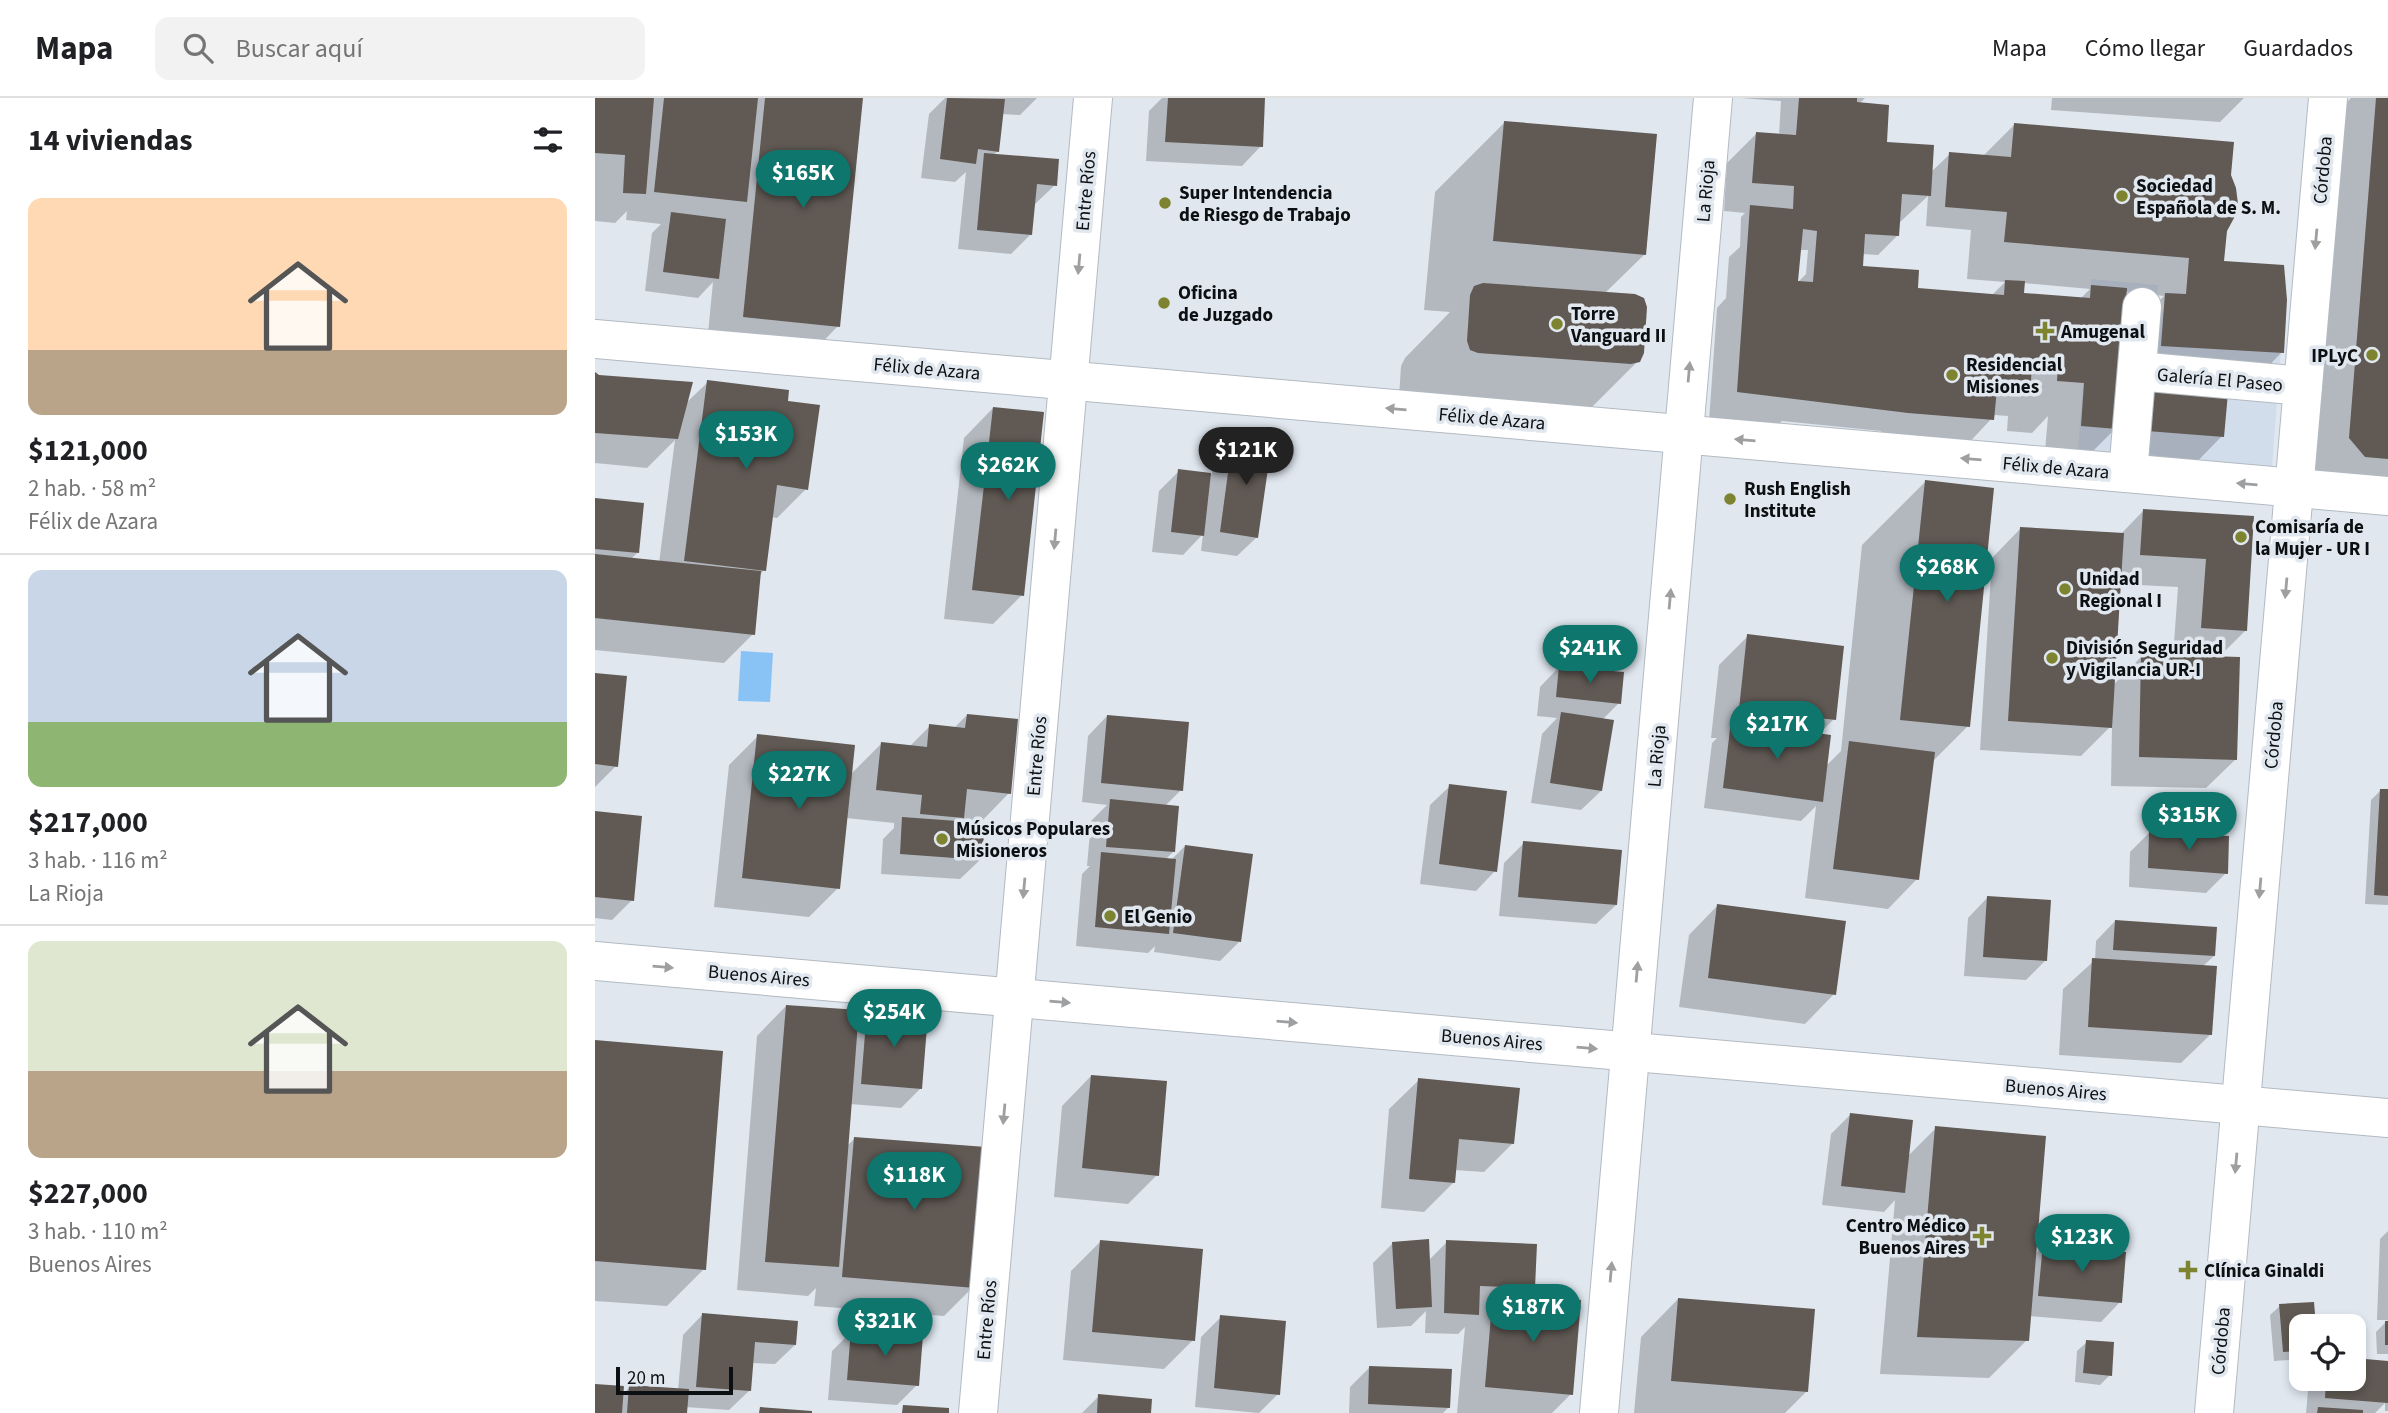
<!DOCTYPE html>
<html lang="es">
<meta charset="utf-8">
<style>
body{margin:0;font-family:"Source Sans 3",sans-serif;background:#f2f2f2;color:#202124;height:100vh;display:flex;flex-direction:column;font-size:26px;white-space:nowrap}
*{box-sizing:border-box;margin:0}
p{font-size:23px;color:#757577}
.icon{flex:none;width:38px;height:38px;fill:none;stroke:currentColor;stroke-width:2;stroke-linecap:round;stroke-linejoin:round}
.map{position:relative;flex:1;overflow:hidden}
.side{display:flex;flex-direction:column;background:#fff;width:595px}
.side>*{flex:none}
.controls{position:absolute;left:1694px;top:1216px;display:grid;gap:14px}
.controls a{display:grid;place-items:center;width:77px;height:77px;border-radius:14px;background:#fff;box-shadow:0 4px 10px #0003;font-size:35px}
.scale{position:absolute;left:21px;bottom:18px;width:117px;box-sizing:border-box;padding-left:7px;border:4px solid #0d1012;border-top:0;font-size:19px;line-height:24px;white-space:nowrap;color:#0d1012;-webkit-text-stroke:5px #e0e7ef;paint-order:stroke}
.price{position:absolute;translate:-50% -60px;padding:0 16px;border-radius:24px;background:#0f766e;color:#fff;font-size:23px;line-height:46px;filter:drop-shadow(0 2px 4px #0008)}
.price::after{content:'';position:absolute;left:50%;top:42px;width:21px;height:16px;margin-left:-10px;background:inherit;clip-path:polygon(0 0,100% 0,50% 100%)}
.price.active{background:#222;color:#fff}
ul{padding:0;list-style:none}
li{display:grid;align-content:center;gap:14px;height:371px;padding:0 28px}
li+li{border-top:2px solid #e0e0e0}
li span{display:grid;place-items:center;height:217px;border-radius:14px;color:#555}
li>.icon{margin-inline-start:auto}
span .icon{width:126px;height:126px;fill:#fffc;stroke-width:1}
li b{font-size:30px}
h2{display:flex;justify-content:space-between;align-items:center;height:84px;padding:0 28px;font-size:30px}
header{display:flex;align-items:center;gap:42px;box-sizing:border-box;height:98px;padding:0 35px;background:#fff;border-bottom:2px solid #e0e0e0}
header strong{font-size:33px}
nav{display:flex;gap:38px;margin-inline-start:auto;font-size:24px}
.search{width:490px;height:63px;background:#f2f2f2;display:flex;align-items:center;gap:18px;box-sizing:border-box;padding:0 24px;border-radius:14px;color:#757577;font-size:26px}
main{display:flex;flex:1;min-height:0}
.map>svg:first-child{display:block}
</style>
<header>
<strong>Mapa</strong>
<div class="search"><svg class="icon" aria-label="search" viewBox="0 0 24 24"><circle cx="10" cy="10" r="6"/><path d="M15 15l6 6"/></svg>Buscar aquí</div>
<nav><a>Mapa</a><a>Cómo llegar</a><a>Guardados</a></nav>
</header>
<main>
<section class="side">
<h2>14 viviendas<svg class="icon" aria-label="filters" viewBox="0 0 24 24"><path d="M4 7h16M4 17h16"/><circle cx="9" cy="7" r="2"/><circle cx="15" cy="17" r="2"/></svg></h2>
<ul>
<li><span style="background:linear-gradient(#ffd9b3 70%,#b9a48a 0)"><svg class="icon" aria-label="home" viewBox="0 0 24 24"><path d="M3 11l9-7 9 7M6 9v11h12V9"/></svg></span><div><b>$121,000</b><p>2 hab. · 58 m²</p><p>Félix de Azara</p></div></li>
<li><span style="background:linear-gradient(#c9d6e8 70%,#8fb573 0)"><svg class="icon" aria-label="home" viewBox="0 0 24 24"><path d="M3 11l9-7 9 7M6 9v11h12V9"/></svg></span><div><b>$217,000</b><p>3 hab. · 116 m²</p><p>La Rioja</p></div></li>
<li><span style="background:linear-gradient(#dfe7d0 60%,#b9a48a 0)"><svg class="icon" aria-label="home" viewBox="0 0 24 24"><path d="M3 11l9-7 9 7M6 9v11h12V9"/></svg></span><div><b>$227,000</b><p>3 hab. · 110 m²</p><p>Buenos Aires</p></div></li>
</ul>
</section>
<div class="map">
<svg width="1793" height="1315" viewBox="0 0 1793 1315">
<rect width="100%" height="100%" fill="#e0e7ef"/>
<!-- built -->
<path fill="#d1ddeb" d="M1496 181 1563 187 1561 214 1688 224 1677 369 1483 353Z"/>
<!-- water -->
<path fill="#89c3f5" d="M146 553 178 555 175 604 143 603Z"/>
<!-- shadow -->
<g fill="#0003" fill-rule="evenodd">
<path d="M0 0H266L243 228 206 266 111 256 118 184 103 200 50 193 57 135 66 126 31 122 32 113 20 125 0 123Z"/>
<path d="M350 0H442L425 17 407 16 403 53 398 57 460 87 439 107 436 136 416 156 363 151 371 74 360 84 326 80 334 16Z"/>
<path d="M567 0H668L666 48 647 68 551 63 554 13Z"/>
<path d="M1146 0H1270L1264 6 1290 45 1336 74 1355 56 1388 58 1419 27 1630 132 1628 162 1687 254 1650 292 1530 285 1533 234 1569 198 1530 194 1521 327 1627 338 1590 376 1516 370 1518 333 1483 368 1449 365 1453 318 1437 335 1412 333 1413 318 1400 317 1369 350 1285 344 1286 333 1187 323 1178 332 1114 323 1122 210 1131 200 1134 159 1145 149 1146 119 1150 115 1129 113 1132 65 1162 35 1184 37 1186 3ZM1333 98 1331 128 1376 132 1372 181 1410 184 1396 198 1321 192 1264 169 1267 156 1283 157 1302 138 1303 126ZM1204 152H1213L1211 176 1202 185ZM1428 185 1495 191 1485 201 1427 196Z"/>
<path d="M1457 0H1649L1625 24 1456 12Z"/>
<path d="M1756 0H1793V416L1704 391 1746 10Z"/>
<path d="M910 24 1050 156 1010 195 1043 263 973 333 803 314 806 268 810 260 855 214 829 212 840 94Z"/>
<path d="M0 276 90 306 113 284 191 304 211 391 182 420 176 419 169 472 164 478 158 536 129 565 0 552V402L42 455 35 462 64 465 80 342 52 370 0 365Z"/>
<path d="M398 310 427 497 398 526 349 521 369 340Z"/>
<path d="M639 339 662 439 642 458 606 453 608 436 588 457 557 454 564 393 584 373 617 376 619 359Z"/>
<path d="M1330 384 1373 628 1337 664 1322 781 1293 811 1210 800 1221 708 1206 723 1109 710 1117 645 1122 640H1116L1124 567 1153 538 1239 621 1223 637 1230 669 1246 653 1267 447Z"/>
<path d="M1548 413 1657 419 1651 532 1623 560 1641 661 1611 690 1516 688 1517 627 1486 658 1385 652 1397 460 1426 430 1525 437ZM1524 486 1583 489 1578 559 1547 558 1518 587Z"/>
<path d="M964 569 1024 605 1007 622 1006 693 986 712 936 705 947 636 962 620 942 618 945 589Z"/>
<path d="M0 577 21 668 0 689Z"/>
<path d="M372 617 414 695 383 727 385 762 365 781 286 776 288 741 299 730V725L251 720 243 790 214 819 119 809 134 667 163 638 255 677 286 646 314 649 335 628 359 630Z"/>
<path d="M512 618 586 692 570 708 578 754 570 762H576L590 748 644 844 625 863 559 854 560 848 553 855 481 848 487 776 495 768H492L496 723 512 707 487 704 493 638Z"/>
<path d="M855 688 900 773 881 793 825 786 835 707Z"/>
<path d="M1785 693H1793V807L1770 806 1776 702Z"/>
<path d="M0 715 37 802 17 822 0 820Z"/>
<path d="M1555 734 1631 775 1611 795 1534 789 1535 754Z"/>
<path d="M929 745 1021 807 1001 826 904 818 909 765Z"/>
<path d="M1392 800 1451 862 1431 882 1369 878 1373 820Z"/>
<path d="M1123 807 1239 896 1210 926 1084 909 1094 837Z"/>
<path d="M1520 823 1619 858 1607 869 1616 936 1586 965 1464 957 1468 891 1500 862 1501 843Z"/>
<path d="M191 908 261 925 273 913 326 990 306 1010 255 1006 251 1049 260 1040 378 1189 349 1218 219 1208 221 1190 213 1198 142 1192 162 938Z"/>
<path d="M0 944 109 1171 72 1208 0 1203Z"/>
<path d="M496 978 562 1077 533 1106 459 1099 467 1008Z"/>
<path d="M824 982 918 1045 889 1074 859 1072 858 1085 829 1114 786 1110 794 1011Z"/>
<path d="M1255 1017 1312 1059 1341 1030 1439 1157 1448 1148 1525 1204 1506 1224 1434 1218 1432 1242 1394 1280 1285 1276 1300 1102 1289 1114 1227 1107 1236 1036Z"/>
<path d="M1793 1133V1222H1782L1785 1141Z"/>
<path d="M505 1144 598 1242 569 1271 468 1262 476 1173Z"/>
<path d="M852 1144 938 1189 929 1199 976 1296 957 1315H862L870 1229 863 1236 830 1235 831 1213 816 1228 782 1230 778 1165 798 1145 833 1163Z"/>
<path d="M1083 1201 1212 1293 1190 1315H1039L1046 1239Z"/>
<path d="M1718 1206 1720 1228H1706V1261L1679 1263 1675 1217 1685 1208Z"/>
<path d="M107 1217 200 1247 180 1266 157 1265 154 1293 134 1312 90 1309V1315H0V1288L27 1297 35 1289 83 1292 88 1237Z"/>
<path d="M626 1219 683 1296 664 1315 600 1309 606 1239Z"/>
<path d="M1793 1222V1256H1782L1781 1234Z"/>
<path d="M257 1233 322 1287 302 1307 233 1302 237 1253Z"/>
<path d="M1492 1244 1515 1277 1505 1287 1480 1284 1482 1253Z"/>
<path d="M1759 1262 1793 1264V1313H1790V1305L1780 1315H1711L1714 1281H1759Z"/>
<path d="M775 1269 854 1309 848 1315H754L755 1289Z"/>
<path d="M504 1298 554 1315H487Z"/>
</g>
<!-- building -->
<g fill="#605954" fill-rule="evenodd">
<path d="M0 0H59L51 96 28 95 30 57 0 55Z"/>
<path d="M69 0H163L152 104 59 94Z"/>
<path d="M170 0H268L245 229 148 219Z"/>
<path d="M352 0 410 1 404 54 383 51 381 66 345 61Z"/>
<path d="M573 0H670L668 49 570 44Z"/>
<path d="M1204 0H1262V4L1294 7 1292 44 1339 47 1336 98 1307 96 1304 138 1270 136 1268 168 1324 172 1323 190 1409 197 1410 182 1430 183 1429 195 1495 200 1496 187 1532 190 1522 331 1486 328 1489 285 1462 283 1463 268 1437 266 1436 283 1403 281 1399 322 1313 315 1142 294 1155 107 1198 111 1199 88 1157 85 1161 34 1201 37ZM1208 131 1222 133 1218 184 1203 183Z"/>
<path d="M1781 0H1793V361L1770 359 1754 340Z"/>
<path d="M909 23 1062 36 1051 157 898 143Z"/>
<path d="M1419 25 1639 44 1636 77 1641 90 1643 106 1639 120 1632 133 1629 163 1689 167 1692 202 1689 255 1566 248 1570 195 1591 196 1594 160 1409 144 1412 114 1350 109 1354 54 1416 59Z"/>
<path d="M389 55 464 61 462 88 442 86 437 137 382 132Z"/>
<path d="M76 114 131 121 124 181 68 174Z"/>
<path d="M888 185 1040 196 1049 200 1052 209 1049 255 1045 264 1036 266 883 255 875 252 872 243 875 197 879 188Z"/>
<path d="M0 274 4 277 98 284 83 341 0 335Z"/>
<path d="M112 282 194 292 193 303 225 307 213 392 182 387 171 473 89 463Z"/>
<path d="M1555 290 1633 295 1629 339 1552 333Z"/>
<path d="M398 309 449 314 429 498 377 492Z"/>
<path d="M638 338 677 343 663 440 625 434Z"/>
<path d="M583 371 616 375 609 438 576 434Z"/>
<path d="M1330 382 1399 390 1375 629 1305 622Z"/>
<path d="M0 400 49 405 44 455 0 451Z"/>
<path d="M1548 411 1659 418 1652 533 1606 530 1611 461 1545 457Z"/>
<path d="M1425 429 1529 435 1517 630 1413 623Z"/>
<path d="M0 456 166 473 160 537 0 520Z"/>
<path d="M1152 536 1249 548 1241 622 1144 611Z"/>
<path d="M1546 556 1645 559 1642 662 1544 659Z"/>
<path d="M964 568 1029 574 1026 606 961 599Z"/>
<path d="M0 575 32 578 23 669 0 666Z"/>
<path d="M966 614 1019 622 1007 693 955 685Z"/>
<path d="M372 616 423 621 416 696 372 691 369 720 325 716 327 697 281 692 286 644 332 649 334 626 370 630Z"/>
<path d="M512 617 594 624 588 693 506 685Z"/>
<path d="M1136 623 1236 637 1228 704 1128 690Z"/>
<path d="M162 636 260 647 245 791 147 780Z"/>
<path d="M1254 643 1340 654 1324 782 1238 771Z"/>
<path d="M854 686 912 693 902 774 844 766Z"/>
<path d="M1785 691H1793V798L1779 797Z"/>
<path d="M515 701 584 708 580 754 511 749Z"/>
<path d="M0 713 47 718 39 803 0 799Z"/>
<path d="M307 719 390 725 387 762 305 756Z"/>
<path d="M1554 733 1634 738 1633 776 1553 770Z"/>
<path d="M928 743 1027 752 1022 807 923 799Z"/>
<path d="M590 747 658 756 646 844 578 835Z"/>
<path d="M506 754 581 761 574 836 500 829Z"/>
<path d="M1392 798 1456 802 1452 863 1388 859Z"/>
<path d="M1122 806 1251 823 1241 897 1113 880Z"/>
<path d="M1520 822 1622 829 1620 858 1518 852Z"/>
<path d="M1497 860 1622 868 1617 937 1493 929Z"/>
<path d="M191 907 264 912 244 1169 170 1164Z"/>
<path d="M272 911 333 916 327 991 266 986Z"/>
<path d="M0 942 128 953 111 1172 0 1163Z"/>
<path d="M496 977 572 983 564 1078 487 1070Z"/>
<path d="M823 980 925 990 919 1046 864 1041 860 1085 814 1081Z"/>
<path d="M1255 1015 1318 1022 1310 1095 1246 1088Z"/>
<path d="M1340 1028 1451 1038 1434 1243 1322 1239Z"/>
<path d="M259 1039 391 1049 380 1190 247 1179Z"/>
<path d="M834 1141 837 1209 801 1211 797 1144Z"/>
<path d="M505 1142 608 1151 600 1243 497 1234Z"/>
<path d="M851 1142 942 1146 940 1190 885 1188 884 1217 849 1215Z"/>
<path d="M1448 1146 1531 1154 1527 1205 1443 1198Z"/>
<path d="M898 1194 986 1202 978 1297 890 1289Z"/>
<path d="M1083 1200 1220 1211 1213 1294 1076 1283Z"/>
<path d="M1719 1204 1721 1228H1706V1253L1688 1254 1684 1206Z"/>
<path d="M107 1215 203 1223 201 1247 160 1244 156 1293 101 1289Z"/>
<path d="M625 1217 691 1223 685 1297 619 1290Z"/>
<rect x="1790" y="1223" width="3" height="24"/>
<path d="M256 1231 328 1237 324 1288 252 1282Z"/>
<path d="M1491 1242 1519 1244 1517 1278 1488 1275Z"/>
<path d="M1759 1260 1793 1263V1305L1730 1300 1731 1281H1759Z"/>
<path d="M774 1268 857 1271 855 1310 773 1306Z"/>
<path d="M0 1286 29 1288 27 1315H0Z"/>
<path d="M34 1287 94 1291 92 1315H32Z"/>
<path d="M503 1296 557 1301 556 1315H502Z"/>
<path d="M308 1307 354 1310V1315H307Z"/>
<path d="M165 1309 217 1313V1315H164Z"/>
<path d="M1723 1309 1768 1312V1315H1722Z"/>
</g>
<g fill="none" stroke-linecap="round" stroke-linejoin="round">
<defs>
<g id="street">
<path d="M0 241 1793 398"/>
<path d="M1542 273 1708 288"/>
<path d="M1533 375 1547 209"/>
<path d="M0 863 1793 1020"/>
<path d="M383 1315 498 0"/>
<path d="M1004 1315 1118 0"/>
<path d="M1619 1315 1733 0"/>
</g>
</defs>
<!-- street casing -->
<use href="#street" stroke="#b3bac1" stroke-width="40"/>
<!-- street -->
<use href="#street" stroke="#fff" stroke-width="38"/>
</g>
<!-- one-way arrows -->
<defs><path id="oneway-solid" d="M-6-.8H1V-3.2L6.5 0L1 3.2V.8H-6Z" transform="scale(1.75)"/></defs>
<g fill="#9e9fa0">
<use href="#oneway-solid" transform="translate(1721 141) rotate(95)"/>
<use href="#oneway-solid" transform="translate(484 166) rotate(95)"/>
<use href="#oneway-solid" transform="translate(1094 274) rotate(-85)"/>
<use href="#oneway-solid" transform="translate(801 311) rotate(-175)"/>
<use href="#oneway-solid" transform="translate(1150 342) rotate(-175)"/>
<use href="#oneway-solid" transform="translate(1376 361) rotate(-175)"/>
<use href="#oneway-solid" transform="translate(1652 386) rotate(-175)"/>
<use href="#oneway-solid" transform="translate(460 441) rotate(95)"/>
<use href="#oneway-solid" transform="translate(1691 490) rotate(95)"/>
<use href="#oneway-solid" transform="translate(1075 501) rotate(-85)"/>
<use href="#oneway-solid" transform="translate(429 790) rotate(95)"/>
<use href="#oneway-solid" transform="translate(1665 790) rotate(95)"/>
<use href="#oneway-solid" transform="translate(68 869) rotate(5)"/>
<use href="#oneway-solid" transform="translate(1042 874) rotate(-85)"/>
<use href="#oneway-solid" transform="translate(465 904) rotate(5)"/>
<use href="#oneway-solid" transform="translate(692 924) rotate(5)"/>
<use href="#oneway-solid" transform="translate(992 950) rotate(5)"/>
<use href="#oneway-solid" transform="translate(409 1016) rotate(95)"/>
<use href="#oneway-solid" transform="translate(1641 1065) rotate(95)"/>
<use href="#oneway-solid" transform="translate(1016 1174) rotate(-85)"/>
</g>
<!-- markers -->
<g fill="#7d832e" stroke="#e0e7ef" stroke-width="2.5">
<circle cx="1527" cy="98" r="7"/>
<circle cx="570" cy="105" r="7"/>
<circle cx="569" cy="205" r="7"/>
<circle cx="962" cy="226" r="7"/>
<path d="M1446.5 222.5h7v7h7v7h-7v7h-7v-7h-7v-7h7z"/>
<circle cx="1777" cy="257" r="7"/>
<circle cx="1357" cy="277" r="7"/>
<circle cx="1135" cy="401" r="7"/>
<circle cx="1646" cy="439" r="7"/>
<circle cx="1470" cy="491" r="7"/>
<circle cx="1457" cy="560" r="7"/>
<circle cx="347" cy="741" r="7"/>
<circle cx="515" cy="818" r="7"/>
<path d="M1383.5 1127.5h7v7h7v7h-7v7h-7v-7h-7v-7h7z"/>
<path d="M1589.5 1161.5h7v7h7v7h-7v7h-7v-7h-7v-7h7z"/>
</g>
<g text-anchor="middle" stroke-width="7" stroke-linejoin="round" paint-order="stroke">
<!-- street labels -->
<g font-size="19" fill="#0d1012" stroke="#e0e7ef">
<text transform="translate(1727 72) rotate(-85)" y="7">Córdoba</text>
<text transform="translate(490 93) rotate(-85)" y="7">Entre Ríos</text>
<text transform="translate(1110 93) rotate(-85)" y="7">La Rioja</text>
<text transform="translate(332 270) rotate(5)" y="7">Félix de Azara</text>
<text transform="translate(1625 281) rotate(5)" y="7">Galería El Paseo</text>
<text transform="translate(897 320) rotate(5)" y="7">Félix de Azara</text>
<text transform="translate(1461 369) rotate(5)" y="7">Félix de Azara</text>
<text transform="translate(1678 637) rotate(-85)" y="7">Córdoba</text>
<text transform="translate(441 658) rotate(-85)" y="7">Entre Ríos</text>
<text transform="translate(1061 658) rotate(-85)" y="7">La Rioja</text>
<text transform="translate(164 877) rotate(5)" y="7">Buenos Aires</text>
<text transform="translate(897 941) rotate(5)" y="7">Buenos Aires</text>
<text transform="translate(1461 991) rotate(5)" y="7">Buenos Aires</text>
<text transform="translate(391 1222) rotate(-85)" y="7">Entre Ríos</text>
<text transform="translate(1625 1243) rotate(-85)" y="7">Córdoba</text>
</g>
<!-- poi labels -->
<g font-size="19" font-weight="bold" fill="#0d1012" stroke="#e0e7ef" text-anchor="start">
<text x="1541" y="94">Sociedad<tspan x="1541" dy="22">Española de S. M.</tspan></text>
<text x="584" y="101">Super Intendencia<tspan x="584" dy="22">de Riesgo de Trabajo</tspan></text>
<text x="583" y="201">Oficina<tspan x="583" dy="22">de Juzgado</tspan></text>
<text x="976" y="222">Torre<tspan x="976" dy="22">Vanguard II</tspan></text>
<text x="1466" y="240">Amugenal</text>
<text x="1763" y="264" text-anchor="end">IPLyC</text>
<text x="1371" y="273">Residencial<tspan x="1371" dy="22">Misiones</tspan></text>
<text x="1149" y="397">Rush English<tspan x="1149" dy="22">Institute</tspan></text>
<text x="1660" y="435">Comisaría de<tspan x="1660" dy="22">la Mujer - UR I</tspan></text>
<text x="1484" y="487">Unidad<tspan x="1484" dy="22">Regional I</tspan></text>
<text x="1471" y="556">División Seguridad<tspan x="1471" dy="22">y Vigilancia UR-I</tspan></text>
<text x="361" y="737">Músicos Populares<tspan x="361" dy="22">Misioneros</tspan></text>
<text x="529" y="825">El Genio</text>
<text x="1371" y="1134" text-anchor="end">Centro Médico<tspan x="1371" dy="22">Buenos Aires</tspan></text>
<text x="1609" y="1179">Clínica Ginaldi</text>
</g>
</g>
</svg>
<div class="controls">
<a><svg class="icon" aria-label="locate" viewBox="0 0 24 24"><circle cx="12" cy="12" r="6"/><path d="M12 2v4M12 18v4M2 12h4M18 12h4"/></svg></a>
</div>
<div class="scale">20 m</div>
<b class="price" style="left:208px;top:112px">$165K</b>
<b class="price" style="left:151px;top:373px">$153K</b>
<b class="price active" style="left:651px;top:389px">$121K</b>
<b class="price" style="left:413px;top:404px">$262K</b>
<b class="price" style="left:1352px;top:506px">$268K</b>
<b class="price" style="left:995px;top:587px">$241K</b>
<b class="price" style="left:1182px;top:663px">$217K</b>
<b class="price" style="left:204px;top:713px">$227K</b>
<b class="price" style="left:1594px;top:754px">$315K</b>
<b class="price" style="left:299px;top:951px">$254K</b>
<b class="price" style="left:319px;top:1114px">$118K</b>
<b class="price" style="left:1487px;top:1176px">$123K</b>
<b class="price" style="left:938px;top:1246px">$187K</b>
<b class="price" style="left:290px;top:1260px">$321K</b>
</div>
</main>
